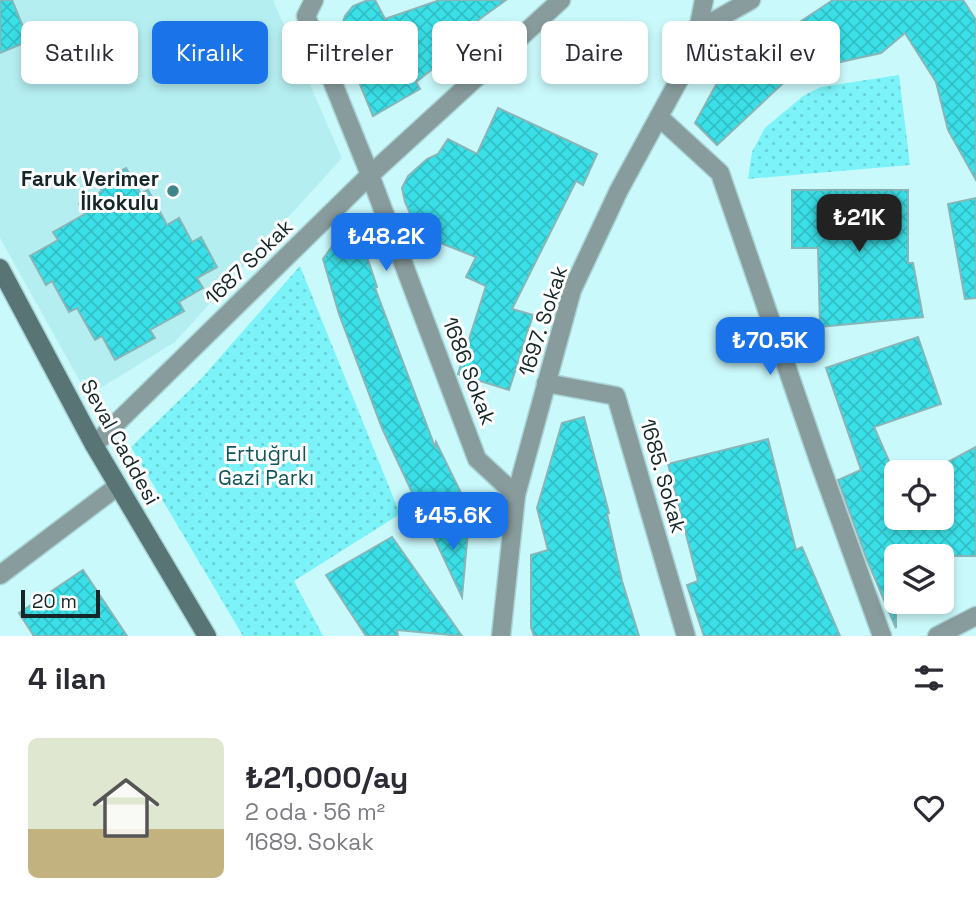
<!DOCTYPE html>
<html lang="tr">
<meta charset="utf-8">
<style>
body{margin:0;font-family:"Space Grotesk",sans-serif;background:#f7f7f7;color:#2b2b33;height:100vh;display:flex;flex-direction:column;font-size:26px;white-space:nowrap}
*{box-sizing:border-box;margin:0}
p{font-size:23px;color:#7c7c81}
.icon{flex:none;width:38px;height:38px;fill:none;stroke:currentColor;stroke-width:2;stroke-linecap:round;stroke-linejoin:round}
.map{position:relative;height:636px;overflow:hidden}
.panel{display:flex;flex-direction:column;background:#fff;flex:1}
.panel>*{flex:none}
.banner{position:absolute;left:21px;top:21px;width:934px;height:63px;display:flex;gap:14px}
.controls{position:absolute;left:884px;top:460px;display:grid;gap:14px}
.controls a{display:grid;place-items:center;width:70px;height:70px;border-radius:10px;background:#fff;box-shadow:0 4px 10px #0003;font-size:35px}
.scale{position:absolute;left:21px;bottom:18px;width:79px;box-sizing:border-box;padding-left:7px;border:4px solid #142627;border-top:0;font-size:19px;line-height:24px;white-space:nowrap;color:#142627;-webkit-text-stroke:5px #fff;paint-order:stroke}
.price{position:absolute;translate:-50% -60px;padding:0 16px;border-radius:14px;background:#1a73e8;color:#fff;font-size:23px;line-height:46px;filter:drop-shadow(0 2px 4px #0008)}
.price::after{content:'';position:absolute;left:50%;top:42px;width:21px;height:16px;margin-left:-10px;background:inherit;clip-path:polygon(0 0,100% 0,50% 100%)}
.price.selected{background:#222;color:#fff}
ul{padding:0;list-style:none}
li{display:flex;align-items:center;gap:21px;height:175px;padding:0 28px}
li span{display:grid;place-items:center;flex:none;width:196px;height:140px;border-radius:10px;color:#555}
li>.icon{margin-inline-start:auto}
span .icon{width:84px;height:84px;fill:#fffc;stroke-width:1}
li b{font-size:30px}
h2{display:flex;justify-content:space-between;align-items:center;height:84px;padding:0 28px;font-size:30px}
.tag{padding:0 24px;border-radius:10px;background:#fff;box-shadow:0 4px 10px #0003;font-size:24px;line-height:63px}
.tag.selected{background:#1a73e8;color:#fff}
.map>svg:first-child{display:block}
</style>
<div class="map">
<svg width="976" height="636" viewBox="0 0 976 636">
<defs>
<pattern id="park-dots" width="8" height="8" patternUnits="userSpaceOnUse" patternTransform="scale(1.75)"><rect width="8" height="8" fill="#7bf3f9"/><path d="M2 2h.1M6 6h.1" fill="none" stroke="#69d0d5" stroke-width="1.8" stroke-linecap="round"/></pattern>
<pattern id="building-cross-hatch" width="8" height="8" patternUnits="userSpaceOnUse" patternTransform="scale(1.75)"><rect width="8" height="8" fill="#3adfe7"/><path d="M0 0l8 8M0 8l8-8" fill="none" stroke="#32bfc6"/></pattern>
</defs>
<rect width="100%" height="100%" fill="#caf9fb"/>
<!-- built -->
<path fill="#b5eef1" d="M0 0H273L342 158 175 342 88 396 0 238Z"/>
<!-- park -->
<g fill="url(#park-dots)">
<path d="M899 75 910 165 748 179 752 152 765 128 803 96 821 87Z"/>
<path d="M300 266 400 514 294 581 323 636H243L131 447 201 379Z"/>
</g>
<!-- building -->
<g fill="url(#building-cross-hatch)" stroke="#88b5b7" stroke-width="2">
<path d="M0 0H12L29 41 0 53Z"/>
<path d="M368 0H375L385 19 440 0H506L470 26 475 36 416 82 420 89 373 116 343 43 340 30 345 16 353 6Z"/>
<path d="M833 0H963L976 20V180L948 130 936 82 905 33 881 53 795 72 717 145 695 123 716 85 769 39 771 41Z"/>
<path d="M498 108 597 154 583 185 576 181 512 309 533 315 509 390 458 374 486 286 466 277 476 257 420 235 405 202 402 188 408 176 427 159 438 154 448 139 477 154Z"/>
<path d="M126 168 141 194 148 190 167 225 179 218 192 242 201 237 217 267 197 278 203 288 179 302 184 311 150 330 155 338 115 360 102 336 95 340 77 308 69 312 52 281 46 285 30 256 58 240 53 232 85 214 79 204 102 191 98 183Z"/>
<path d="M792 190H908V263H913L923 317 820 327 818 248H792Z"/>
<path d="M976 198V298L965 299 948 204Z"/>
<path d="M357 227 377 287 375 288 435 447 436 442 464 499 424 518 382 428 339 314 323 259 333 245 344 234Z"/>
<path d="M918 337 941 404 874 427 896 477V518H942V465L976 447V556H896V628L867 560 838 480 861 470 826 368Z"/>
<path d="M584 417 609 513 607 514 622 581 639 636H534L531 627V555L548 550 537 508 562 423Z"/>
<path d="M768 439 796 550 802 547 840 636H704L687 585 698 581 668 464Z"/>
<path d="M429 527 468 531 462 597Z"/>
<path d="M392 537 462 636 397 630 398 636H366L326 575Z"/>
<path d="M83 570 127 636H34L19 613Z"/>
</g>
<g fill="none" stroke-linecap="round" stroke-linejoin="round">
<defs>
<g id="minor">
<path d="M314 0 306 16 370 175 477 459 516 495"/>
<path d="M698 30 751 0"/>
<path d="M659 117 720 173 819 461 882 636"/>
<path d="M546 383 616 396 686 636"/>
<path d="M0 575 118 486"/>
<path d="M501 636 516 495 572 290 619 190 686 67 698 30 704 0"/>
</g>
<g id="tertiary">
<path d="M94 445 370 175 561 0"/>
<path d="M937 636 976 616"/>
</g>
<path id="secondary" d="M0 268 94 445 207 636"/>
</defs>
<!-- minor casing -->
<use href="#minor" stroke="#a9d3d5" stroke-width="21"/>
<!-- tertiary casing -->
<use href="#tertiary" stroke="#a9d3d5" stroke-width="21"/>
<!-- secondary casing -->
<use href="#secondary" stroke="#a9d3d5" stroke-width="21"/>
<!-- minor -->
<use href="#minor" stroke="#899c9d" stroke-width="18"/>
<!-- tertiary -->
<use href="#tertiary" stroke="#899c9d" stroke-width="18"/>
<!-- secondary -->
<use href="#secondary" stroke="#587475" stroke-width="18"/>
</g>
<!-- markers -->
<circle fill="#3e868a" stroke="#fff" stroke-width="2.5" cx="173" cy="191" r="7"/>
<g text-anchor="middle" stroke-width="6" stroke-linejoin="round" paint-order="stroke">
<!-- poi labels -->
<g font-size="21" font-weight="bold" fill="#142627" stroke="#fff" text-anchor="end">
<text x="159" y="186">Faruk Verimer<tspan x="159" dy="24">İlkokulu</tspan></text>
</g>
<!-- street labels -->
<g font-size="21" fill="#142627" stroke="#fff">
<text transform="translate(249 262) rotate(-44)" y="7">1687 Sokak</text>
<text transform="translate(543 321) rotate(-72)" y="7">1697. Sokak</text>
<text transform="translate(469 371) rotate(69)" y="7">1686 Sokak</text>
<text transform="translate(120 442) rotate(61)" y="7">Seval Caddesi</text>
<text transform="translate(663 476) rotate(74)" y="7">1685. Sokak</text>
</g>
<!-- park labels -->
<g font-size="21" fill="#135659" stroke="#fff">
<text x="266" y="461">Ertuğrul<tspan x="266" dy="24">Gazi Parkı</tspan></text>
</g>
</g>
</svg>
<div class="controls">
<a><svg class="icon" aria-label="locate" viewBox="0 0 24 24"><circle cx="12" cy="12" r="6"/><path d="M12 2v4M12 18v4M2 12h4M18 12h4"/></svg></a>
<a><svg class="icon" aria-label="layers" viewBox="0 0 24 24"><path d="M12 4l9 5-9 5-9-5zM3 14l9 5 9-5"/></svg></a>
</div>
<div class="scale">20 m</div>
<b class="price selected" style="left:859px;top:254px">₺21K</b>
<b class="price" style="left:386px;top:273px">₺48.2K</b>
<b class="price" style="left:770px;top:377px">₺70.5K</b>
<b class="price" style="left:453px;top:552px">₺45.6K</b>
<div class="banner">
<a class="tag">Satılık</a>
<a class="tag selected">Kiralık</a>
<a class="tag">Filtreler</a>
<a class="tag">Yeni</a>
<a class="tag">Daire</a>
<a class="tag">Müstakil ev</a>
</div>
</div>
<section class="panel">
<h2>4 ilan<svg class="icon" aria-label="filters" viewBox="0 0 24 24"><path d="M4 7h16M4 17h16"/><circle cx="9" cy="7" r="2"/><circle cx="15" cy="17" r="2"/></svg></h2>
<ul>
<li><span style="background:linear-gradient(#dfe7d0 65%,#c2b280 0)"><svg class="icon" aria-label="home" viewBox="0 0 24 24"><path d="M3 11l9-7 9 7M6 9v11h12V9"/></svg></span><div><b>₺21,000/ay</b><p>2 oda · 56 m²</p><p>1689. Sokak</p></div><svg class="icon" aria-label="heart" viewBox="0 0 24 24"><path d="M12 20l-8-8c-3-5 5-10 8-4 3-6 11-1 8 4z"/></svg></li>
</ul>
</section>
